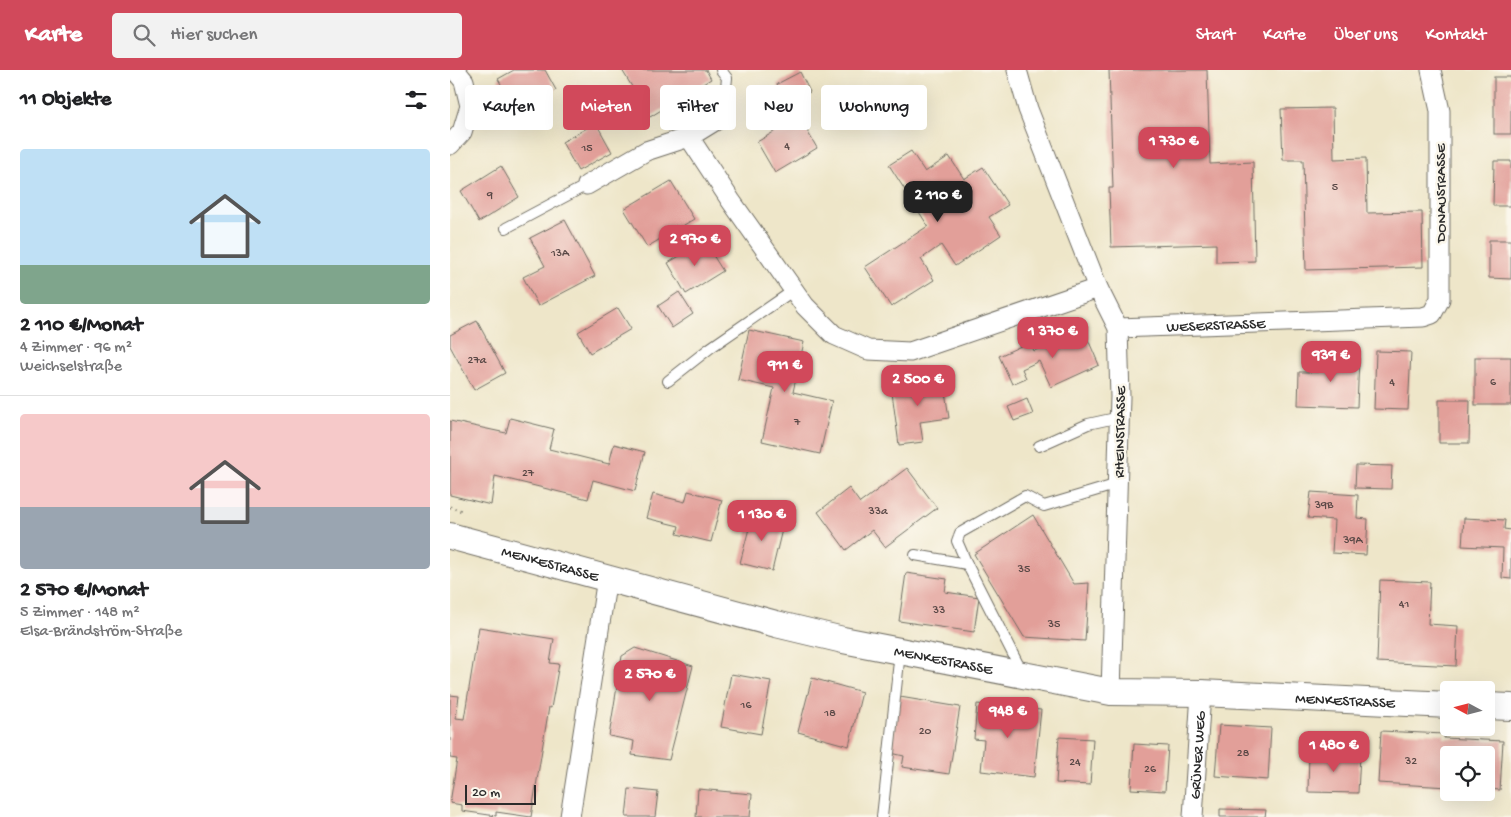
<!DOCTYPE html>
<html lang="de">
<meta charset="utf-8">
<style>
body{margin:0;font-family:"Gochi Hand",sans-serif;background:#f2f2f2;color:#202124;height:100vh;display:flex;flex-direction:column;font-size:19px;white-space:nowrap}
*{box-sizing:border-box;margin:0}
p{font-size:16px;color:#757577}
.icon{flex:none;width:28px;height:28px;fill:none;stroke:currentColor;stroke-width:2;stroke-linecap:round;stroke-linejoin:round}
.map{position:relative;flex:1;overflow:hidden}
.details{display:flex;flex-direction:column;background:#fff;width:450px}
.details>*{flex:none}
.guide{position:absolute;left:15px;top:15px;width:475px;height:45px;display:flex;gap:10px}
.needle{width:32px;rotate:277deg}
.buttons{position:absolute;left:990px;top:611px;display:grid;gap:10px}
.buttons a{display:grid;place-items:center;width:55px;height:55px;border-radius:5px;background:#fff;box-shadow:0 5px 20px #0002;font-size:25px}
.scale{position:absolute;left:15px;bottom:12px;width:71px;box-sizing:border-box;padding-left:5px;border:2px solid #2b2b2b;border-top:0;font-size:14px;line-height:18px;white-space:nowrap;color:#2b2b2b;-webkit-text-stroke:4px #fbf7ec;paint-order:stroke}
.price{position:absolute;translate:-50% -42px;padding:0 11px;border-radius:10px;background:#d1495b;color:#fff;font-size:16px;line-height:32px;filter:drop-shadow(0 1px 2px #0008)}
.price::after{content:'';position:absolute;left:50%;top:30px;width:15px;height:11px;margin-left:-8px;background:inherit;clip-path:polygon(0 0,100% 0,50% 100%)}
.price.selected{background:#222;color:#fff}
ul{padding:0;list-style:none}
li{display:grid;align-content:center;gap:10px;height:265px;padding:0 20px}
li+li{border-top:1px solid #e0e0e0}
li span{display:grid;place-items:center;height:155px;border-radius:5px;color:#555}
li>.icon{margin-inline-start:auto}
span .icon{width:90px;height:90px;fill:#fffc;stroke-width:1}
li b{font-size:21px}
h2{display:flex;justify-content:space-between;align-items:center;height:60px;padding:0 20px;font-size:21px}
.chip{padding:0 18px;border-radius:5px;background:#fff;box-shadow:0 5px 20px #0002;font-size:18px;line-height:45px}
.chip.selected{background:#d1495b;color:#fff}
header{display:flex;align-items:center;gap:30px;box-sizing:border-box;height:70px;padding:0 25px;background:#d1495b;color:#fff}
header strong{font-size:24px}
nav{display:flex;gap:28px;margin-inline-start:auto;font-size:18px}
.search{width:350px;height:45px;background:#f2f2f2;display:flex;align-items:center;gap:12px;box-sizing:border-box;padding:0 18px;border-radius:5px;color:#757577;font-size:19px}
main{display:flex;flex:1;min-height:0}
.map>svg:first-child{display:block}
</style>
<header>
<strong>Karte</strong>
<div class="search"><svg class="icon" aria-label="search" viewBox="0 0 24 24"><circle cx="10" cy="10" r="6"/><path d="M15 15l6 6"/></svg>Hier suchen</div>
<nav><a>Start</a><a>Karte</a><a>Über uns</a><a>Kontakt</a></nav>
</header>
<main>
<section class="details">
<h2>11 Objekte<svg class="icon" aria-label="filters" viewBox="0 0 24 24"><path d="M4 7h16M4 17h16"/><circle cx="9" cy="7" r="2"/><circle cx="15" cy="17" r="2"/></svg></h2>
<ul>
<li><span style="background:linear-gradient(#bfe0f5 75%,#7fa58c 0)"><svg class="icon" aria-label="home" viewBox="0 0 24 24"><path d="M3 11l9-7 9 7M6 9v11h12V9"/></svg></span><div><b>2 110 €/Monat</b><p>4 Zimmer · 96 m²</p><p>Weichselstraße</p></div></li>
<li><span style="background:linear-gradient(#f6c9c9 60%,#9aa5b1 0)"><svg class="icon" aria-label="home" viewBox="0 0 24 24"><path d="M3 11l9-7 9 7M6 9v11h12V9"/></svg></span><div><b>2 570 €/Monat</b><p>5 Zimmer · 148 m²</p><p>Elsa-Brändström-Straße</p></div></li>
</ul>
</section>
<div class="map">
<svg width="1061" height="747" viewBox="0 0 1061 747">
<rect width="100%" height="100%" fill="#fbf7ec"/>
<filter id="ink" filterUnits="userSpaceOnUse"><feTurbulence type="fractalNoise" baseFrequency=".02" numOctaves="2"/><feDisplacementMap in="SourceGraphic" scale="10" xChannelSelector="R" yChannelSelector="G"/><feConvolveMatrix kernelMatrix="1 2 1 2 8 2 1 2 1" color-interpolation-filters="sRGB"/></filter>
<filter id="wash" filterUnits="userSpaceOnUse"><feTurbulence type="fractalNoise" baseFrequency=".0096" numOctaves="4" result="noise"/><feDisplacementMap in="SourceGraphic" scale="20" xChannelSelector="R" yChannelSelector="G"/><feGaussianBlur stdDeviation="1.12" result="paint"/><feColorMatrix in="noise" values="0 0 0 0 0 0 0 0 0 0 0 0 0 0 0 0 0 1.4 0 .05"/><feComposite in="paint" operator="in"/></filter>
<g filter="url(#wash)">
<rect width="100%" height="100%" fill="#eee6c9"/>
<g id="blocks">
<!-- building -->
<g fill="#e29f99">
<path d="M64 0H95L106 20 67 42 48 9Z"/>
<path d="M172 0H256L261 9 200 47Z"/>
<path d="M659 0H757L760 94 803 92 805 191 766 192V174L661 177 659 118H663Z"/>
<path d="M350 2 360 22 337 34 327 14Z"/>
<rect x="1044" y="7" width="17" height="57"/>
<path d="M883 38 884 89 916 88 917 143 972 142 973 197 856 200 853 90H833L831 39Z"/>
<path d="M349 47 367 78 325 103 307 72Z"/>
<path d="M146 53 162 82 128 101 112 72Z"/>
<path d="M461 81 475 102 499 86 514 109 533 97 558 135 539 147 551 165 505 196 491 175 471 189 484 210 441 237 415 197 478 156 439 95Z"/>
<path d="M1044 91H1061V136H1043Z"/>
<path d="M51 96 69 127 29 152 11 121Z"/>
<path d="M221 111 244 149 197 177 174 139Z"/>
<path d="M115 150 145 206 88 236 73 207 95 196 80 168Z"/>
<path d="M1039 170H1061V209L1039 208Z"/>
<path d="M254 171 273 201 236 224 218 193Z"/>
<path d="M229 222 243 244 222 258 208 236Z"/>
<path d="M168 238 181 259 140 283 128 262Z"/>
<path d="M27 251 55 303 24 320 0 276V265Z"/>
<path d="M633 258 649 295 601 317 589 291 572 299 576 308 562 314 549 286 580 272 584 281Z"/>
<path d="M299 260 354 272 343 322 382 331 370 384 312 371 324 318 288 310Z"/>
<path d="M926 281 961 282 958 340 924 339Z"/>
<path d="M868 286 909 288 907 337 848 335 849 302H868Z"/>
<rect x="1025" y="287" width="36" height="48"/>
<path d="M493 308 499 348 470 352 473 372 449 375 441 315Z"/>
<path d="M577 329 583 344 564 351 558 337Z"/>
<path d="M989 330H1020L1019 373H989Z"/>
<path d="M60 348 104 359 99 379 159 394 164 374 195 382 185 421 143 410 138 429 45 406 41 435 0 425V351L56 363Z"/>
<path d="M906 395 942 396 941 419 905 418Z"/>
<path d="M457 398 487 438 435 477 422 460 396 480 368 442 399 418 410 433Z"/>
<path d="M238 421 272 430 261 472 227 464 229 456 196 448 203 424 235 432Z"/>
<path d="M861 422 908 425 907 448 918 449 916 485 882 483 884 450 858 448Z"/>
<path d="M303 443 334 451 322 501 290 493Z"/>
<path d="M583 445 624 514 639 513 635 571 574 567 524 484Z"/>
<path d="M1014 448 1055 450 1054 459 1061 460V509L1052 508 1053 478 1012 476Z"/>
<path d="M456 503 497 509 495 522 529 527 524 562 449 551Z"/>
<path d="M930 510 980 512 978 554 1008 556 1006 596 927 592Z"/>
<path d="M29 557 104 569 100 593 109 594 101 638 99 637 81 747 46 742V746L12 741V735L0 733 7 689 0 688V625L9 626 6 648 14 649Z"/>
<path d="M185 578 243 596 219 690 182 685 184 671 159 666 172 586Z"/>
<path d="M281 604 321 611 311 664 271 657Z"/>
<path d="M362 608 412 622 399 676 348 662Z"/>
<path d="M450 627 510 637 499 704 452 697 454 686 441 683Z"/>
<path d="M527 634 591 640 584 707 531 701 534 670 524 669Z"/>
<path d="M769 655 821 658 818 710 765 706Z"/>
<path d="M931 661 994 664V668L1053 671 1050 720 1036 719V685H999V717L928 713Z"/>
<path d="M609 667 643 669 640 715 606 713Z"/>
<path d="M684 674 718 676 715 721 681 719Z"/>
<path d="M859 683 910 685 908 723 858 722Z"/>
<path d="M179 719 208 722 205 747H176Z"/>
<path d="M248 719 302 724 300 747H246Z"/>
<path d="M770 739 816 740 815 747H770Z"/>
</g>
</g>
</g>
<g filter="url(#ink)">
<use href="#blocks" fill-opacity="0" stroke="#6f6c62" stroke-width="1"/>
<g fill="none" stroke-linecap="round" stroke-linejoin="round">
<defs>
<g id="lane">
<path d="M271 0 277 8 273 46"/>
<path d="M56 158 137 115"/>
<path d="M218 311 260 278 344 220"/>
<path d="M589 376 638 354 670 347"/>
<path d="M465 485 517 494"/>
<path d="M572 602 517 494 507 471 510 463 575 426 594 436 668 414"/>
<path d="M432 747 450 582"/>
</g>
<g id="street">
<path d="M567 0 578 39 648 218 668 258 670 327 661 622"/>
<path d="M273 46 239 67 281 131 355 236 384 265 418 280 460 282 648 218"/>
<path d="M0 75 12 62 20 36 14 11 5 0"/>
<path d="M137 115 196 81 239 67"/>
<path id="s1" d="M668 258 973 247 982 244 990 229V41L981 0"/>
<path d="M120 747 157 508"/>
<path id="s2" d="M743 747 751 623"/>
</g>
<g id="secondary">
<path id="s3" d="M0 466 326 554 393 570 661 622 751 623 999 635"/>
<path d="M1036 636 1061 637"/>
</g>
</defs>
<!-- lane casing -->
<use href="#lane" stroke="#6f6c62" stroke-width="12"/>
<!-- street casing -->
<use href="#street" stroke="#6f6c62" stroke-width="21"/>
<!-- secondary casing -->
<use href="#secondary" stroke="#6f6c62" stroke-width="28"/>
<!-- path -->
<path stroke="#6f6c62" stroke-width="3" stroke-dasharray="1 4" stroke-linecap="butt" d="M0 437 12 441"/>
<!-- lane -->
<use href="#lane" stroke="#fff" stroke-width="10"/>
<!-- street -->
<use href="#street" stroke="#fff" stroke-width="19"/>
<!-- secondary -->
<use href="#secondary" stroke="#fff" stroke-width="26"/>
</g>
</g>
<g text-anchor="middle" stroke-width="5" stroke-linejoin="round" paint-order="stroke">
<!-- number labels -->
<g font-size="12" fill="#594846">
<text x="337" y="79">4</text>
<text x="137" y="81">15</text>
<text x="885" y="120">5</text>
<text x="40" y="128">9</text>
<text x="110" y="186">13A</text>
<text x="27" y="293">27a</text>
<text x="942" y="315">4</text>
<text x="1043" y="315">6</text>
<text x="347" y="355">7</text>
<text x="78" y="406">27</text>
<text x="874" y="438">39B</text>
<text x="428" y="444">33a</text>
<text x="903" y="473">39A</text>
<text x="574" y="502">35</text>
<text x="954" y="537">41</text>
<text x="489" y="543">33</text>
<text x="604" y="557">35</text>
<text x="296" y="638">16</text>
<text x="380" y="646">18</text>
<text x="475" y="664">20</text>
<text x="793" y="686">28</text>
<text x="961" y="694">32</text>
<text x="625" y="695">24</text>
<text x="700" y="702">26</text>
</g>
<!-- street labels -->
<g font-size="15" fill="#2b2b2b" stroke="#fbf7ec">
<text transform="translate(990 123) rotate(-90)" y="5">DONAUSTRASSE</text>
<text dy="5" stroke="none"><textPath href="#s1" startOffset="98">WESERSTRASSE</textPath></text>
<text transform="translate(669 362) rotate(-89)" y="5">RHEINSTRASSE</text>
<text dy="5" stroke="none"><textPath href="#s3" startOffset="104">MENKESTRASSE</textPath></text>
<text dy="5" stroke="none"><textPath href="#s3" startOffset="509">MENKESTRASSE</textPath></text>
<text dy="5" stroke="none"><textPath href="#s3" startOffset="914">MENKESTRASSE</textPath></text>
<text dy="5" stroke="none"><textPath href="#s2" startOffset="62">GRÜNER WEG</textPath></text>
</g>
</g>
</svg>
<div class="buttons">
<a><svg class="needle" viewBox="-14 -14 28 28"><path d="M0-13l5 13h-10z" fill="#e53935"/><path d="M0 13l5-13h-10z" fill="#757577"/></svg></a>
<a><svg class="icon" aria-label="locate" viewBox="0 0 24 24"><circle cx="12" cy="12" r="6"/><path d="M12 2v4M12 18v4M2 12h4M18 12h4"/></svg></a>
</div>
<div class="scale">20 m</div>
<b class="price" style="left:724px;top:99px">1 730 €</b>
<b class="price selected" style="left:488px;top:153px">2 110 €</b>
<b class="price" style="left:245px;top:197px">2 970 €</b>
<b class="price" style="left:603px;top:289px">1 370 €</b>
<b class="price" style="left:881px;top:313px">939 €</b>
<b class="price" style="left:335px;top:323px">911 €</b>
<b class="price" style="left:468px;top:337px">2 500 €</b>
<b class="price" style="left:312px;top:472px">1 130 €</b>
<b class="price" style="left:200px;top:632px">2 570 €</b>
<b class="price" style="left:558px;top:669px">948 €</b>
<b class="price" style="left:884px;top:703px">1 480 €</b>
<div class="guide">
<a class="chip">Kaufen</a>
<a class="chip selected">Mieten</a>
<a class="chip">Filter</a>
<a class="chip">Neu</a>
<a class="chip">Wohnung</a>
</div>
</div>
</main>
